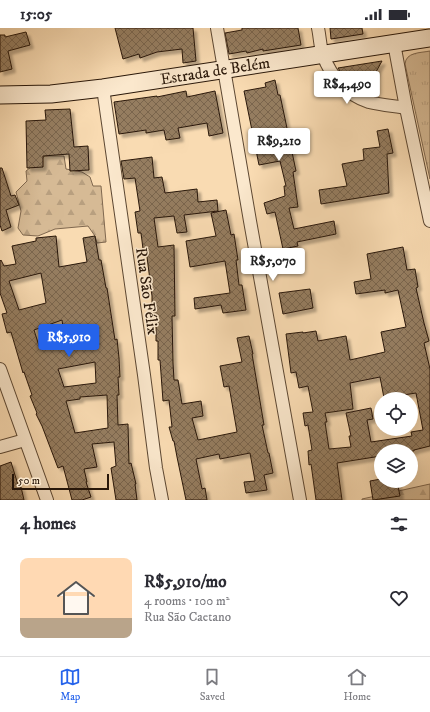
<!DOCTYPE html>
<meta charset="utf-8">
<style>
body{margin:0;font-family:"IM FELL DW Pica",serif;background:#f7f7f7;color:#2b2b33;height:100vh;display:flex;flex-direction:column;font-size:15px;white-space:nowrap}
*{box-sizing:border-box;margin:0}
p{font-size:13px;color:#7c7c81}
.icon{flex:none;width:22px;height:22px;fill:none;stroke:currentColor;stroke-width:2;stroke-linecap:round;stroke-linejoin:round}
.map{position:relative;height:472px;overflow:hidden}
.details{display:flex;flex-direction:column;background:#fff;flex:1}
.details>*{flex:none}
.buttons{position:absolute;left:374px;top:364px;display:grid;gap:8px}
.buttons a{display:grid;place-items:center;width:44px;height:44px;border-radius:50%;background:#fff;box-shadow:0 4px 16px #0002;font-size:20px}
.scale{position:absolute;left:12px;bottom:10px;width:97px;box-sizing:border-box;padding-left:4px;border:2px solid #291709;border-top:0;font-size:11px;line-height:14px;white-space:nowrap;color:#291709;-webkit-text-stroke:3px #fbe8cd;paint-order:stroke}
.price{position:absolute;translate:-50% -34px;padding:0 9px;border-radius:4px;background:#fff;color:#222;font-size:13px;line-height:26px;filter:drop-shadow(0 1px 2px #0008)}
.price::after{content:'';position:absolute;left:50%;top:24px;width:12px;height:9px;margin-left:-6px;background:inherit;clip-path:polygon(0 0,100% 0,50% 100%)}
.price.active{background:#2563eb;color:#fff}
ul{padding:0;list-style:none}
li{display:flex;align-items:center;gap:12px;height:100px;padding:0 20px}
li span{display:grid;place-items:center;flex:none;width:112px;height:80px;border-radius:8px;color:#555}
li>.icon{margin-inline-start:auto}
span .icon{width:48px;height:48px;fill:#fffc;stroke-width:1}
li b{font-size:17px}
h2{display:flex;justify-content:space-between;align-items:center;height:48px;padding:0 20px;font-size:17px}
.status{display:flex;justify-content:space-between;align-items:center;height:28px;padding:0 20px;background:#fff;direction:ltr}
.status svg{height:11px;fill:currentColor}
.menu{display:flex;justify-content:space-around;align-items:center;height:56px;border-top:1px solid #e1e1e2;background:#fff;font-size:11px;color:#7c7c81}
.menu a{display:grid;justify-items:center;gap:2px}
.menu .active{color:#2563eb}
.map>svg:first-child{display:block}
</style>
<div class="status"><b>15:05</b><svg viewBox="0 0 49 12"><path d="M0 12V9h3v3zM5 12V6h3v6zM10 12V3h3v9zM15 12V0h3v12zM26 1h20v11H26zM47 4h2v5h-2z"/></svg></div>
<div class="map">
<svg width="430" height="472" viewBox="0 0 430 472">
<defs>
<pattern id="grass-tufts" width="24" height="20" patternUnits="userSpaceOnUse"><rect width="24" height="20" fill="#d6ba95"/><path d="M3 7l-1-3M5 7V3M7 7l1-3M15 17l-1-3M17 17v-4M19 17l1-3" fill="none" stroke="#b89f7f"/></pattern>
<pattern id="forest-firs" width="22" height="20" patternUnits="userSpaceOnUse"><rect width="22" height="20" fill="#d6ba95"/><path d="M5 1l3.5 6h-7zM16 11l3.5 6h-7z" fill="#b89f7f"/></pattern>
<pattern id="building-cross-hatch" width="8" height="8" patternUnits="userSpaceOnUse"><rect width="8" height="8" fill="#957d61"/><path d="M0 0l8 8M0 8l8-8" fill="none" stroke="#7a654e"/></pattern>
<filter id="shadow"><feDropShadow dx="3.5" dy="3.5" stdDeviation="1" flood-color="#0004"/></filter>
</defs>
<rect width="100%" height="100%" fill="#f9dbb2"/>
<filter id="stains"><feTurbulence type="fractalNoise" baseFrequency=".005" numOctaves="4"/><feColorMatrix values="0 0 0 0 .2 0 0 0 0 .09 0 0 0 0 .02 0 0 0 .5 -.17"/></filter>
<radialGradient id="worn" r=".72"><stop offset=".6" stop-color="#630" stop-opacity="0"/><stop offset="1" stop-color="#630" stop-opacity=".3"/></radialGradient>
<!-- grass -->
<path fill="url(#grass-tufts)" stroke="#80684f" d="M430 23V151L405 36C406 24 420 25 430 23Z"/>
<!-- forest -->
<g fill="url(#forest-firs)" stroke="#80684f">
<path d="M45 128H64L66 141 82 144 90 149 93 158H101L106 214 97 215 95 208 88 198 55 201 38 208 23 207 18 200 21 183 16 164 27 153 26 143Z"/>
<path d="M430 456V472H362V471Z"/>
</g>
<!-- building -->
<g fill="url(#building-cross-hatch)" stroke="#291709" fill-rule="evenodd" filter="url(#shadow)">
<path d="M115 0H193L196 33 183 35 182 21 157 24 140 30 139 26 123 31Z"/>
<path d="M242 0H298L301 17 263 23V21L247 25 246 23 229 26 225 5 242 2Z"/>
<path d="M330 0H362L363 6 331 11Z"/>
<path d="M26 4 30 17 8 23 12 41 0 44V7H5V9Z"/>
<path d="M382 33 371 53 362 54V46H342L338 40Z"/>
<path d="M275 52 278 67H280L296 143 293 144 298 179 289 180 294 201 334 193 336 206 297 214 298 218 283 221 275 184 267 186 264 175 285 168 284 158H286L280 133 259 137 244 63 266 59 265 55Z"/>
<path d="M186 63 187 69 215 63 223 105 209 108 207 95 178 100 180 110 166 112 164 102 146 105V102L119 106 114 74 157 68V69Z"/>
<path d="M70 81 74 119 88 118 89 142 70 143 69 126 43 128V139L27 140 26 93 46 92 45 82Z"/>
<path d="M388 101 393 125 387 126 389 165 321 176 319 162 347 158 342 136 364 132 363 121 380 119 377 103Z"/>
<path d="M152 129 154 150 162 149 165 165 197 161 198 174 217 172 218 183 184 187 187 204 177 205 174 188 154 190 158 219 174 217 175 288H172L173 335 174 352H178L182 376 201 373 203 388 192 390 198 412 237 404 229 358 224 359 220 338 242 334 237 310 249 308 253 326H252L264 397H262L268 425H269L273 445 264 447 267 462 246 465 244 454 255 453 250 425 220 431 219 426 196 431 202 461 205 460 207 472H186L177 429 174 413H173L169 399H172L169 372 163 373 160 332H158V313H156V288H152V268L146 221H143L141 205H138L135 184 140 183 135 150 124 151 121 133Z"/>
<path d="M0 140H2L11 168 15 167 19 177 6 182 11 199 2 203 0 197Z"/>
<path d="M226 182 231 207 234 206 238 232H236L239 257H242L246 282 223 285 221 277 195 281 194 270 230 265 225 233 190 239 186 213 216 208 211 185Z"/>
<path d="M56 208 59 239 87 234 83 210 95 208 99 232H101L106 260H107L115 312 117 311 119 330 120 349H118L119 367H117L118 397 128 396 129 436 131 435 136 456H135L137 472H116L111 440 116 438 114 414 92 416 97 439 84 441 87 454H86L91 469 82 472H72L63 438 58 440 42 398 36 386 37 385 30 368 32 367 24 344 23 345 11 304 7 305 2 286 7 285 0 265V233L1 232 4 238 16 236 12 218 36 213V210ZM41 245 46 275 19 282 9 253ZM62 292 65 313 40 321 34 302ZM95 334 96 355 64 359 58 341ZM107 367 108 400 75 405 66 373 80 371V369Z"/>
<path d="M403 219 407 242 415 241 418 259 416 260 424 295 429 313 424 315 430 341V418L414 422V423H381V428L337 435 342 472H316L311 436 309 437 308 423 312 422 308 397 305 398 303 385 313 384 308 358 299 360 296 344 291 345 286 306 303 304V305L316 303 318 313 346 308 350 332 385 324 381 304 406 299 398 262 385 265V262L356 266 354 254 371 251 367 226ZM380 349 384 370 416 365 423 402 411 404 412 408 371 414 367 392 373 391 371 380 346 385 351 408H349L351 419 329 421 325 394H327L325 385 353 381 350 355Z"/>
<path d="M310 261 313 280 283 286 279 265Z"/>
<path d="M11 434 19 460 21 459 24 472H0V438Z"/>
<path d="M381 451V453H397L400 468 373 472 370 453Z"/>
</g>
<g fill="none" stroke-linecap="round" stroke-linejoin="round">
<defs>
<g id="street">
<path d="M217 0 250 193 300 472"/>
<path d="M318 0C320 9 320 19 323 27 331 49 347 67 369 74 381 77 394 78 406 80"/>
<path d="M394 15 406 80 430 193"/>
<path d="M103 60 144 347 156 440 162 472"/>
<path d="M0 341 47 472"/>
<path d="M0 419 25 412"/>
</g>
<path id="secondary" d="M0 67 51 66 103 60 430 10"/>
</defs>
<!-- street casing -->
<use href="#street" stroke="#5d4833" stroke-width="14"/>
<!-- secondary casing -->
<use href="#secondary" stroke="#291709" stroke-width="19"/>
<!-- street -->
<use href="#street" stroke="#fbe8cd" stroke-width="12"/>
<!-- secondary -->
<use href="#secondary" stroke="#fbe8cd" stroke-width="17"/>
</g>
<g text-anchor="middle" stroke-width="3" stroke-linejoin="round" paint-order="stroke">
<!-- street labels -->
<g font-size="16" fill="#291709" stroke="#fbe8cd">
<text transform="translate(215 42) rotate(-9)" y="6">Estrada de Belém</text>
<text transform="translate(148 263) rotate(82)" y="6">Rua São Félix</text>
</g>
</g>
<rect width="100%" height="100%" filter="url(#stains)"/>
<rect width="100%" height="100%" fill="url(#worn)"/>
</svg>
<div class="buttons">
<a><svg class="icon" aria-label="locate" viewBox="0 0 24 24"><circle cx="12" cy="12" r="6"/><path d="M12 2v4M12 18v4M2 12h4M18 12h4"/></svg></a>
<a><svg class="icon" aria-label="layers" viewBox="0 0 24 24"><path d="M12 4l9 5-9 5-9-5zM3 14l9 5 9-5"/></svg></a>
</div>
<div class="scale">50 m</div>
<b class="price" style="left:347px;top:77px">R$4,490</b>
<b class="price" style="left:279px;top:134px">R$9,210</b>
<b class="price" style="left:273px;top:254px">R$5,070</b>
<b class="price active" style="left:69px;top:330px">R$5,910</b>
</div>
<section class="details">
<h2>4 homes<svg class="icon" aria-label="filters" viewBox="0 0 24 24"><path d="M4 7h16M4 17h16"/><circle cx="9" cy="7" r="2"/><circle cx="15" cy="17" r="2"/></svg></h2>
<ul>
<li><span style="background:linear-gradient(#ffd9b3 75%,#b9a48a 0)"><svg class="icon" aria-label="home" viewBox="0 0 24 24"><path d="M3 11l9-7 9 7M6 9v11h12V9"/></svg></span><div><b>R$5,910/mo</b><p>4 rooms · 100 m²</p><p>Rua São Caetano</p></div><svg class="icon" aria-label="heart" viewBox="0 0 24 24"><path d="M12 20l-8-8c-3-5 5-10 8-4 3-6 11-1 8 4z"/></svg></li>
</ul>
</section>
<nav class="menu">
<a class="active"><svg class="icon" aria-label="map" viewBox="0 0 24 24"><path d="M3 6l6-2 6 2 6-2v14l-6 2-6-2-6 2zM9 4v14M15 6v14"/></svg>Map</a>
<a><svg class="icon" aria-label="saved" viewBox="0 0 24 24"><path d="M7 4h10v16l-5-4-5 4z"/></svg>Saved</a>
<a><svg class="icon" aria-label="home" viewBox="0 0 24 24"><path d="M3 11l9-7 9 7M6 9v11h12V9"/></svg>Home</a>
</nav>
